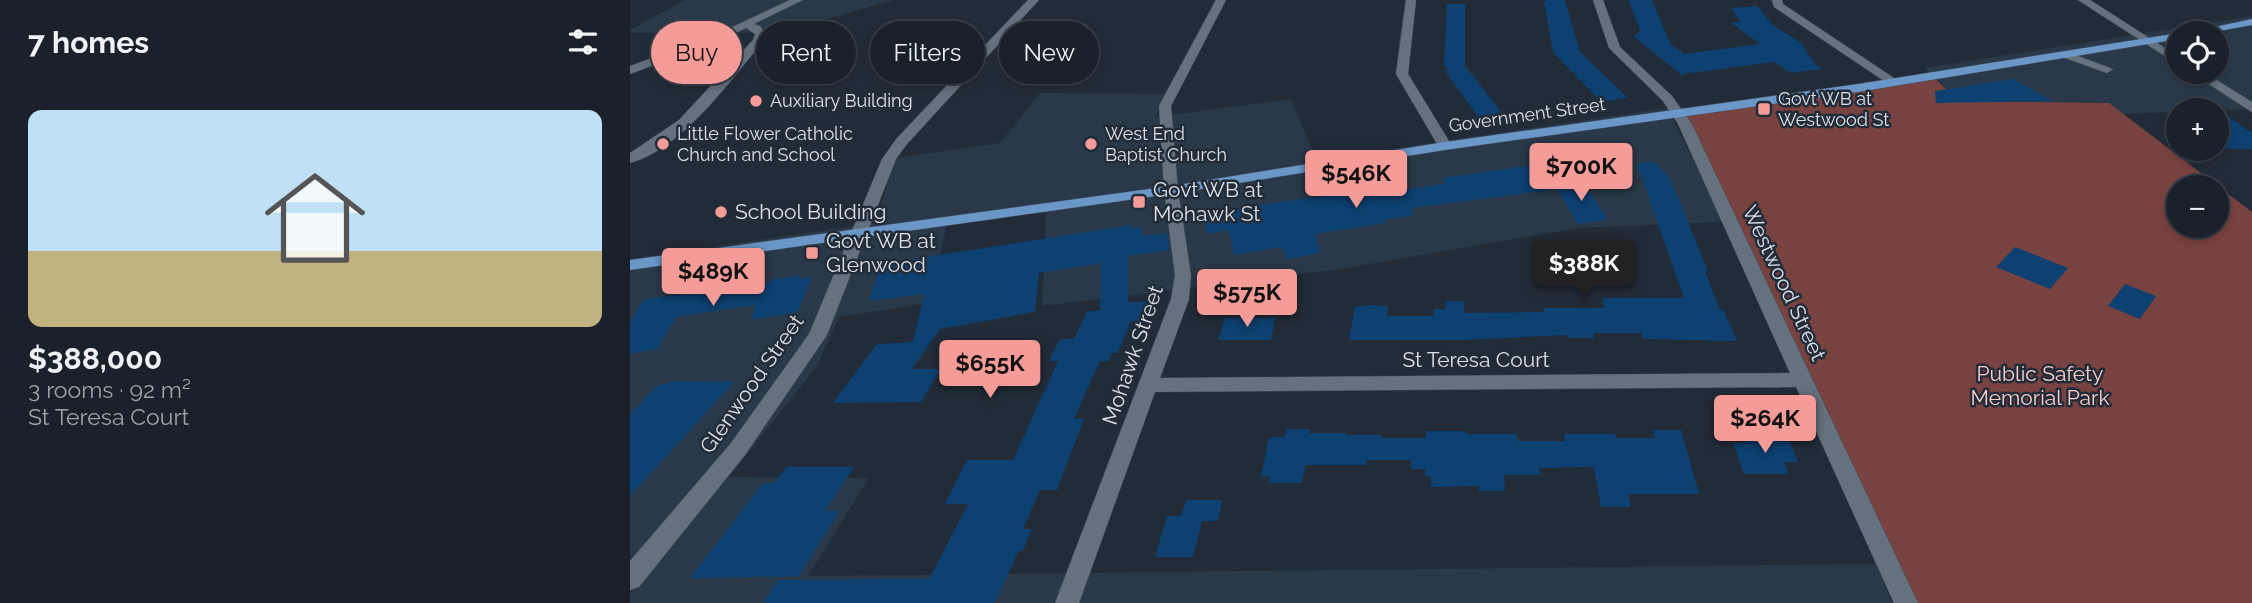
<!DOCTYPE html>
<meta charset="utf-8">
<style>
body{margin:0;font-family:Raleway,sans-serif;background:#232932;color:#f1f3f6;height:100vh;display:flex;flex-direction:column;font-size:26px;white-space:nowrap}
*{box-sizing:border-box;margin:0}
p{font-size:23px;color:#9fa3a8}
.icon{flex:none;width:38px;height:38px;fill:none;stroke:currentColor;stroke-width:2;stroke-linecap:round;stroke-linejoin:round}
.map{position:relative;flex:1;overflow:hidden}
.side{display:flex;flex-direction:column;background:#1a212a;width:630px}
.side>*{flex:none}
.guide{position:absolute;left:21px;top:21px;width:665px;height:63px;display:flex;gap:14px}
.fabs{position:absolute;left:1536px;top:21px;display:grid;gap:14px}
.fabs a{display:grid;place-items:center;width:63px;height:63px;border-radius:50%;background:#1a212a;box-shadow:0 4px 10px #0003,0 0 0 2px #383e47;font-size:35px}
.price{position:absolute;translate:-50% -60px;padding:0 16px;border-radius:7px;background:#f59b98;color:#111;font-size:23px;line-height:46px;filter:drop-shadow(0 2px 4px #0008)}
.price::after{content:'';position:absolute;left:50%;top:42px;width:21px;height:16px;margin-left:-10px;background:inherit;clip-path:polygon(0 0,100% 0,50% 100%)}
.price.current{background:#222;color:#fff}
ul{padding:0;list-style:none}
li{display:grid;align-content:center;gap:14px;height:371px;padding:0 28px}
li+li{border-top:2px solid #383e47}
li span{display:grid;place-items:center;height:217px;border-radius:14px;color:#555}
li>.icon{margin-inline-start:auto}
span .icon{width:126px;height:126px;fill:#fffc;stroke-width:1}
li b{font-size:30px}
h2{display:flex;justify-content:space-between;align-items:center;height:84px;padding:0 28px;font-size:30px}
.pill{padding:0 24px;border-radius:32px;background:#1a212a;box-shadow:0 4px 10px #0003,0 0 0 2px #383e47;font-size:24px;line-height:63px}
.pill.current{background:#f59b98;color:#111}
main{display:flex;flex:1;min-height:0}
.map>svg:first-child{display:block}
</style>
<main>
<section class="side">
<h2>7 homes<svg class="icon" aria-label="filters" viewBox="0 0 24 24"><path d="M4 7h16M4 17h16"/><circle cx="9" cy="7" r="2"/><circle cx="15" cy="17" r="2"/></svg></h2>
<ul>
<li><span style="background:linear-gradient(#bfe0f5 65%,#c2b280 0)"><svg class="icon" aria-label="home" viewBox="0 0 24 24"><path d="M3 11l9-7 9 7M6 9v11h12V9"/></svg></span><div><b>$388,000</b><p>3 rooms · 92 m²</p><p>St Teresa Court</p></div></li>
</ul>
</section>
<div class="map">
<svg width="1622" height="603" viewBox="0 0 1622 603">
<rect width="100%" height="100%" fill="#222c38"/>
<!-- built -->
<g fill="#2a3949" fill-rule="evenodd">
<path d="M55 0H264L145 33H0V30Z"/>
<path d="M1622 16V109L1493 114 1479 103 1330 101 1295 68ZM1549 33H1587V72H1549Z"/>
<path d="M410 93 536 94 525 117 661 99 686 160 1037 108 1094 222 947 228 711 269 412 306 416 211 317 224 299 303 209 317 187 366 99 477 239 478 178 576 1246 564 1262 603H0V259L245 223 266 158 370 143Z"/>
</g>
<!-- green -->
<path fill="#784240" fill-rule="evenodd" d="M1302 76 1330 101 1479 103 1622 212V603H1276L1047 113ZM1549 187H1587V226H1549Z"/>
<!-- building -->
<g fill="#0d4172">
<path d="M917 0H935L950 52 998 98 971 102 923 52 914 2Z"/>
<path d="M999 0H1022L1040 43 1054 54 1130 44 1101 23 1111 22 1101 8 1127 6 1143 25 1170 42 1186 65 1192 69 1161 73 1144 62 1053 74 1054 77 1004 37 1010 30Z"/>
<path d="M817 4H835V68H837L874 116 849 118 815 71 818 70 814 65Z"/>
<path d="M1383 79 1422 101 1306 103 1305 91Z"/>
<path d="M1587 109 1622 133V149L1587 148Z"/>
<path d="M1023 161 1040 178 1078 271H1075L1090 310 1093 309 1107 341 1013 339 1011 333H963L964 338H937V335L835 340H719L725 307 738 305 758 306 757 316H803V309H815V301H834V313L914 312V308H974L972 298H1054L1007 164Z"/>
<path d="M902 165 921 190 781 208 784 215 753 220 755 223 685 234 691 253 657 259 651 247 604 255 599 230 577 234 574 213 740 189 741 191 768 187 770 191 815 183 813 178Z"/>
<path d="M953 183 978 219 948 224 925 186Z"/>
<path d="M502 225V229L512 227 513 236 537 233 539 250 498 256V302H516L508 321H501L488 353H482L479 361H470L444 419H454L427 490H410L393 529H402L393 550 388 552 365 603H133L148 580 299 579 338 504H315L337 460H383L428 361H419L430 339H444L457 311H470L471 263 409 273 405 312 310 329 282 369H311L291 402 203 403 247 344 283 342 294 294 239 301 251 264Z"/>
<path d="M1385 247 1438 268 1420 289 1366 267Z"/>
<path d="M171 275 169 279 182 277 168 312 122 320 125 305 46 317 28 349 0 354V322L14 299 139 283 140 280Z"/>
<path d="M1495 284 1526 296 1510 319 1478 306Z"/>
<path d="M595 318H645L641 340H588Z"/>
<path d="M47 381 104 382 0 496V414L28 385Z"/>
<path d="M656 429H680L679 433H716V435H752V438H796V431H835L836 434H887L888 441H935L934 434H985L986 438H1025L1023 430H1051L1069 494H998L1001 507H971L964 467 909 468 910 475H874L875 491H849V486L801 487V476H795V469H781V460H737V465H675L672 483H638L640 476 631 477 639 437H654Z"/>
<path d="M1114 437H1158L1168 462H1154L1159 474H1114L1103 443H1115Z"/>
<path d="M156 467H224L195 511 210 510 169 576 60 578 133 483H144Z"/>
<path d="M556 500H592L588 521H572L563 557H525L537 516H551Z"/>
</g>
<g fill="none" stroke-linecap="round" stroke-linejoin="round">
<defs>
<g id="minor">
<path d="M398 0H409L277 144 266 159 197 335 115 455 9 587 0 590V561L101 443 179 334 252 159 267 138Z"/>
<path d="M586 0H596L541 106 548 190 561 275 559 299 530 378 1160 373 1048 124 1033 101 979 48 963 0H973L990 47 1042 96 1062 124 1288 603H1264L1166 387 525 392 449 603H425L541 299 545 275 534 190 529 106Z"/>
<path d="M776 0H786L778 74 822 146 820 149H810L766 74Z"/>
<path d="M1142 0H1152L1153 4 1270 82 1260 85 1144 7Z"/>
<path d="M1448 0H1460L1549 57V65Z"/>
<path d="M117 22 130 26 135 34 132 43C98 83 52 149 0 163V153L49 120 123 40 125 34 112 25Z"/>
<path d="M1432 53H1440L1483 69 1477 73 1432 57Z"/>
<path d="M1560 72H1574L1622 102V112Z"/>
</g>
<path id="tertiary" d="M160 0H173L93 39 0 74V66L85 35Z"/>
<g id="primary">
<path d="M1622 19V25L1578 33H1557Z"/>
<path d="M1549 33H1551H1549V39L1228 92 815 150 541 194 0 270V260L541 186 815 142 1228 84Z"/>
</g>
</defs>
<!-- minor casing -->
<use href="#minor" stroke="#414953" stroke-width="1"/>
<!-- tertiary casing -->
<use href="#tertiary" stroke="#414953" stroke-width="1"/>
<!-- primary casing -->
<use href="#primary" stroke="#414953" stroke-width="1"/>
<!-- minor -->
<use href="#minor" fill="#65717e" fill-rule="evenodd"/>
<!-- tertiary -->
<use href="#tertiary" fill="#65717e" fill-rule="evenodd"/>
<!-- primary -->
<use href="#primary" fill="#6a97c8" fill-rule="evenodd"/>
</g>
<!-- markers -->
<g fill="#f59b98" stroke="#222c38" stroke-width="2.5">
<circle cx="126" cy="101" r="7"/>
<rect x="1127" y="102" width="14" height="14" rx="3.5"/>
<circle cx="33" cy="144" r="7"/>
<circle cx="461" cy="144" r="7"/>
<rect x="502" y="195" width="14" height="14" rx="3.5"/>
<circle cx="91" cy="212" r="7"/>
<rect x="175" y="246" width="14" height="14" rx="3.5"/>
</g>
<g text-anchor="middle" stroke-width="5" stroke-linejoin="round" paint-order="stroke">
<!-- far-poi labels -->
<g font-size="18" fill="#d9e0e8" stroke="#222c38" text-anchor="start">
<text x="1148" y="105">Govt WB at<tspan x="1148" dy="21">Westwood St</tspan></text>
<text x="140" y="107">Auxiliary Building</text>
<text x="47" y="140">Little Flower Catholic<tspan x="47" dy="21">Church and School</tspan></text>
<text x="475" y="140">West End<tspan x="475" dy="21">Baptist Church</tspan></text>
</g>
<!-- far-street labels -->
<g font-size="18" fill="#d9e0e8" stroke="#222c38">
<text transform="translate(897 115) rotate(-8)" y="6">Government Street</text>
</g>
<!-- poi labels -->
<g font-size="21" fill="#d9e0e8" stroke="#222c38" text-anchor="start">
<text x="523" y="197">Govt WB at<tspan x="523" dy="24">Mohawk St</tspan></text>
<text x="105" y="219">School Building</text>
<text x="196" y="248">Govt WB at<tspan x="196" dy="24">Glenwood</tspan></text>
</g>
<!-- street labels -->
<g font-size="21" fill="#d9e0e8" stroke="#222c38">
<text transform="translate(1154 283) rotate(65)" y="7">Westwood Street</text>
<text transform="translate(503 355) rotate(-71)" y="7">Mohawk Street</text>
<text x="846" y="367">St Teresa Court</text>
<text transform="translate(122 384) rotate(-55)" y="7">Glenwood Street</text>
</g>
<!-- park labels -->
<g font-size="21" fill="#f9ccc9" stroke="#222c38">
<text x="1410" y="381">Public Safety<tspan x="1410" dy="24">Memorial Park</tspan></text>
</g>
</g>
</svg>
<div class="fabs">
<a><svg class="icon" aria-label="locate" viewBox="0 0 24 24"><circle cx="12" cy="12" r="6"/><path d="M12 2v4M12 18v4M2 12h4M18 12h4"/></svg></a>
<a>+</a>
<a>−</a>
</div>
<b class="price" style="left:951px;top:203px">$700K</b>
<b class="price" style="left:726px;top:210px">$546K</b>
<b class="price current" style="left:954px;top:300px">$388K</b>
<b class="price" style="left:83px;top:308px">$489K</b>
<b class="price" style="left:617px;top:329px">$575K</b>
<b class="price" style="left:360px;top:400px">$655K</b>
<b class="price" style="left:1135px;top:455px">$264K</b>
<div class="guide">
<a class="pill current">Buy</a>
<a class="pill">Rent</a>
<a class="pill">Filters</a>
<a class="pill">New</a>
</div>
</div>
</main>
